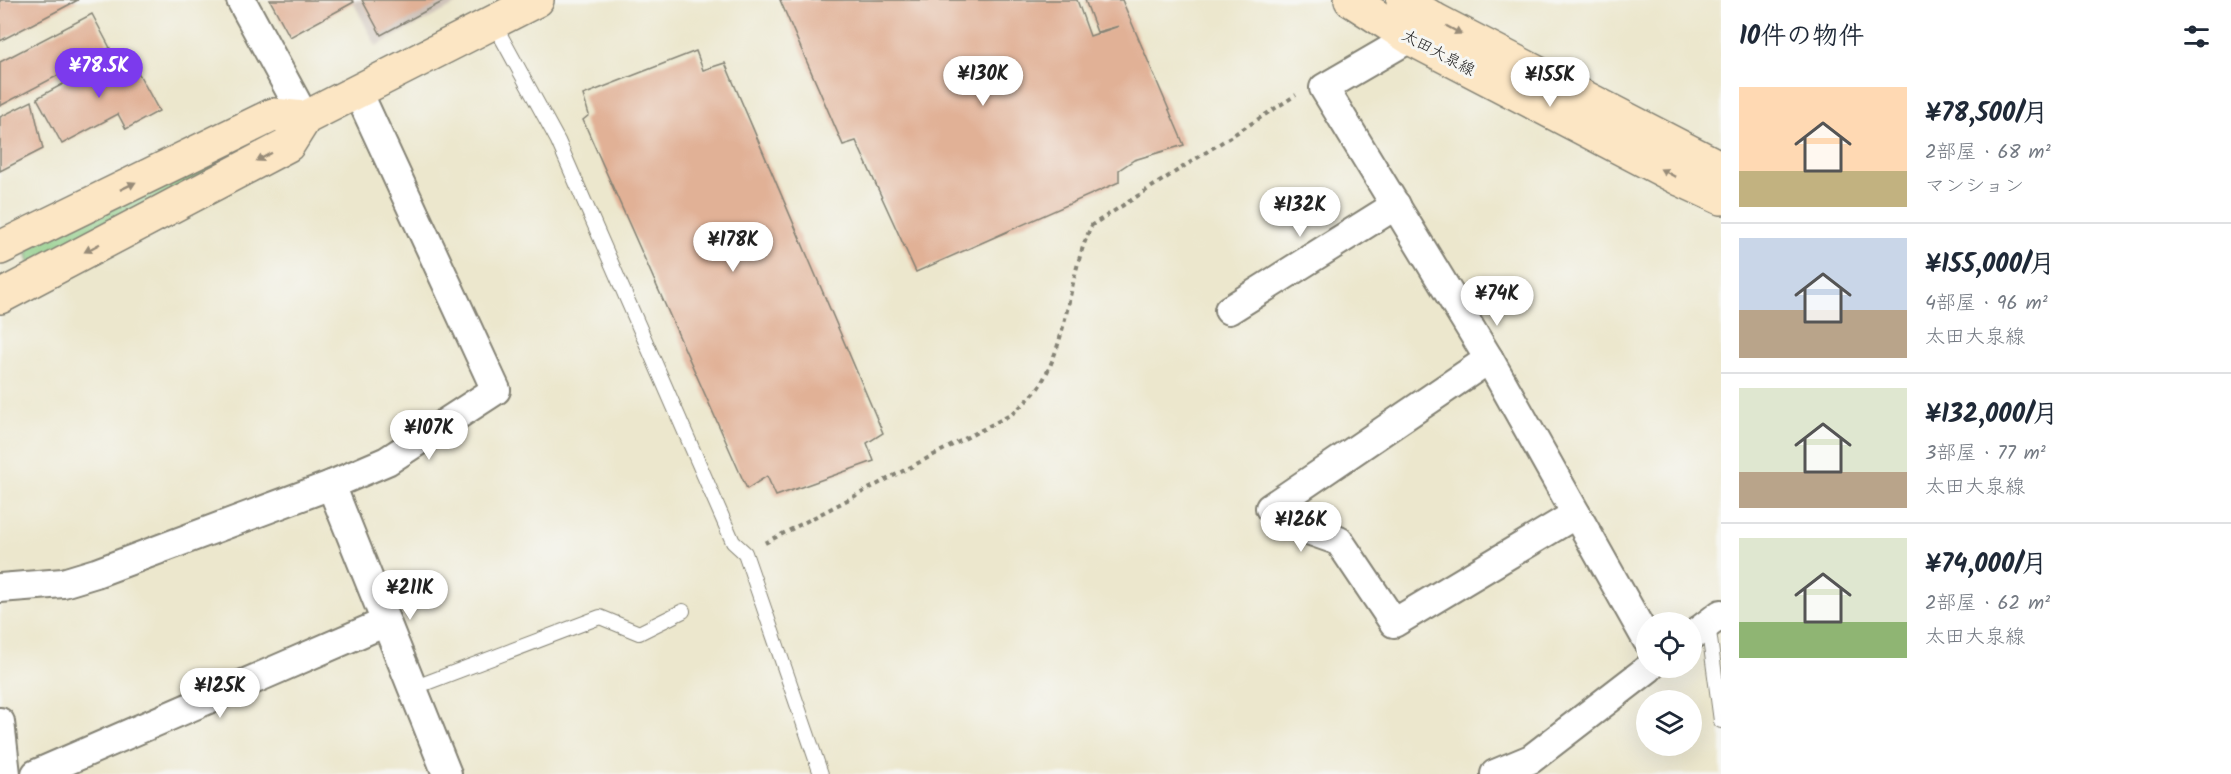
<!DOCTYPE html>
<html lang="ja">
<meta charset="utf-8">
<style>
body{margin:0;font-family:Kalam,"Klee One",sans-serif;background:#f2f2f3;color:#1f2937;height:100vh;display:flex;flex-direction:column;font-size:22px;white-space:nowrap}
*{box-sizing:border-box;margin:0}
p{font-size:20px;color:#747a83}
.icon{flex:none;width:33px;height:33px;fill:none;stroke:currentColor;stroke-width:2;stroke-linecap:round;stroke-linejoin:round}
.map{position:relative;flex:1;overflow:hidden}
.panel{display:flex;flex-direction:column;background:#fff;width:510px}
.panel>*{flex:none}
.fabs{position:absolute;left:1636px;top:612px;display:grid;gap:12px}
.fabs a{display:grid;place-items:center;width:66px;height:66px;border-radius:50%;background:#fff;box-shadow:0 6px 24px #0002;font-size:30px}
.price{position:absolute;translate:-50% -51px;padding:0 14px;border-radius:21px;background:#fff;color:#222;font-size:20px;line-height:39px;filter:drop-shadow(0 2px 3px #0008)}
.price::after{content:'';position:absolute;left:50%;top:36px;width:18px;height:14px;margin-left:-9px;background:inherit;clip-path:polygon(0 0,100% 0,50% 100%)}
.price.selected{background:#7c3aed;color:#fff}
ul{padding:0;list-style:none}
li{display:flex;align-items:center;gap:18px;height:150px;padding:0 18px}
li+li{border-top:2px solid #e0e1e3}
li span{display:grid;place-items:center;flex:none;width:168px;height:120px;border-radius:0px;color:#555}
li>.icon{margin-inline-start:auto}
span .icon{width:72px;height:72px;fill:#fffc;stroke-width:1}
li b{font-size:26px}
h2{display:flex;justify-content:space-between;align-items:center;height:72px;padding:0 18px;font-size:26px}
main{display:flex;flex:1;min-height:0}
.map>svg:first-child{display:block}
</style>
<main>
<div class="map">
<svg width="1721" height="774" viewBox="0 0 1721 774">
<rect width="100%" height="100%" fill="#f6f6f2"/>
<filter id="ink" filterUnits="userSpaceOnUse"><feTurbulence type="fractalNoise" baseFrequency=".0167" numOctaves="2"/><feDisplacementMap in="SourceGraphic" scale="12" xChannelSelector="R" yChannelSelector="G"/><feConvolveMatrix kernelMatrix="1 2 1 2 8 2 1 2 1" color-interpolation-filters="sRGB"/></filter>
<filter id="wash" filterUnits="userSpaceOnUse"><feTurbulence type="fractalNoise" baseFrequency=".008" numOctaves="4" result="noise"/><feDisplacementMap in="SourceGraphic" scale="24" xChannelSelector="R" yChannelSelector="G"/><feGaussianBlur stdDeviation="1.35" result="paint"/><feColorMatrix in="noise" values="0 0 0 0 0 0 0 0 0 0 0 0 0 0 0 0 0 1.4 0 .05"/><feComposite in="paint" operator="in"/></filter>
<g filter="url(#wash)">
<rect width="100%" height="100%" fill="#ece7cd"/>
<!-- industrial -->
<path fill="#cec2b9" d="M352 0H465L376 46Z"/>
<!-- green -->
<path fill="#89ca82" stroke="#52734f" stroke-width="1.5" d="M270 128 279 144 30 264 27 255 29 246Z"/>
<g id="blocks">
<!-- building -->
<g fill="#e1b196">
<path d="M0 0H78L0 41Z"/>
<path d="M270 0H352L354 2 290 37Z"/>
<path d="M362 0H446L381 35Z"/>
<path d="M780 0H1077L1090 36 1119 26 1097 32 1085 0H1122L1184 145 1134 160 1119 170V182L916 272 856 141 843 145Z"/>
<path d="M92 14 110 48 0 106V62Z"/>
<path d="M126 50 159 111 126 129 118 114 62 144 37 98Z"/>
<path d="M696 51 703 70 725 63 883 433 867 443 874 461 776 496 767 476 747 489 583 120 589 115 583 95Z"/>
<path d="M32 101 43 149 0 171V117Z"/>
</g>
</g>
</g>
<g filter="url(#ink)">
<use href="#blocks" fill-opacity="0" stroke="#848274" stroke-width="1.5"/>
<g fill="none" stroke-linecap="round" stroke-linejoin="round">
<defs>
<g id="lane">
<path d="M493 22 558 141 733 542 745 553 821 774"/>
<path d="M1708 624 1721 721"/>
<path d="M413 688 600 617 639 633 683 611"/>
</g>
<g id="street">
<path d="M241 0 305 118"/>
<path d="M1410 38 1324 88 1489 359 1647 640"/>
<path d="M1229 310 1396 205"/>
<path d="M1489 359 1270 508 1291 524 1339 541 1394 623 1576 514"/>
<path d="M331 485 447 774"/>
<path d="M0 588 63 583 96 573 331 485 387 461 496 390 358 92"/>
<path d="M1692 636 1721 614"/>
<path d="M0 722 6 774"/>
<path d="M36 774 386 622"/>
<path d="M1495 774 1531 759 1649 668"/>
</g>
<g id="secondary">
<path d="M1351 0 1410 38 1682 180 1721 198"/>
<path d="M1403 0 1437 21 1721 168"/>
<path d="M0 248 273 115 305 118"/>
<path d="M0 297 288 145 305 118 537 0"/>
</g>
</defs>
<!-- lane casing -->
<use href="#lane" stroke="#848274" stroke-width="16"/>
<!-- street casing -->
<use href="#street" stroke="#848274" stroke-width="32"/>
<!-- secondary casing -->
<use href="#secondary" stroke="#848274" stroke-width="36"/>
<!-- path -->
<path stroke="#848274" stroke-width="4" stroke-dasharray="4.5 4.5" stroke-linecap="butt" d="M765 543 1012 414C1023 404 1036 394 1043 380 1070 332 1068 274 1092 225L1296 95"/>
<!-- lane -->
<use href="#lane" stroke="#fff" stroke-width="14"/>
<!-- street -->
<use href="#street" stroke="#fff" stroke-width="28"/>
<!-- secondary -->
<use href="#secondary" stroke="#fce6c4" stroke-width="33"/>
</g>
<!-- one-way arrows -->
<defs><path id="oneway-solid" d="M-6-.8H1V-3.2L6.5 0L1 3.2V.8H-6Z" transform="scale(1.5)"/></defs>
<g fill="#978b78">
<use href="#oneway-solid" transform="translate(1454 30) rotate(28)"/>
<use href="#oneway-solid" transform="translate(264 157) rotate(152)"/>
<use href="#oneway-solid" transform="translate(1668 173) rotate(-152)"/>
<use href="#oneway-solid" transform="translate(128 186) rotate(-26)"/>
<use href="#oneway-solid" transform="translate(92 248) rotate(152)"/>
</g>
</g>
<g text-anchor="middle" stroke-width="6" stroke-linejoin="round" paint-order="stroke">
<!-- street labels -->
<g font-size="16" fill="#1c1c1c" stroke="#f6f6f2">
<text transform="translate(1439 52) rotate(28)" y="6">太田大泉線</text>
</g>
</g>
</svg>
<div class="fabs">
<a><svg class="icon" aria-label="locate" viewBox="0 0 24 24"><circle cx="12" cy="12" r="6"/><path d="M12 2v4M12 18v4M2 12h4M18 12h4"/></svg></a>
<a><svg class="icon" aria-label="layers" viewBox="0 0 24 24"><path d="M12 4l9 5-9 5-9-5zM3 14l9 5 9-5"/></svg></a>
</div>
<b class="price selected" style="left:99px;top:99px">¥78.5K</b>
<b class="price" style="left:983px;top:107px">¥130K</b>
<b class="price" style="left:1550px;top:108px">¥155K</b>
<b class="price" style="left:1300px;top:238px">¥132K</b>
<b class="price" style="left:733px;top:273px">¥178K</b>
<b class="price" style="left:1497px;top:327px">¥74K</b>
<b class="price" style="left:429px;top:461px">¥107K</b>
<b class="price" style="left:1301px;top:553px">¥126K</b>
<b class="price" style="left:410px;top:621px">¥211K</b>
<b class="price" style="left:220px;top:719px">¥125K</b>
</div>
<section class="panel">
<h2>10件の物件<svg class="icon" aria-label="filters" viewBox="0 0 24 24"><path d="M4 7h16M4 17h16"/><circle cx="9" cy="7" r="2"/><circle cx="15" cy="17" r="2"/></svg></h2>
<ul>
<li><span style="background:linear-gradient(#ffd9b3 70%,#c2b280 0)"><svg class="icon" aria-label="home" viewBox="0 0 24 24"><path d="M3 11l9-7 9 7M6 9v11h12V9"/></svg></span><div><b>¥78,500/月</b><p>2部屋 · 68 m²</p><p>マンション</p></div></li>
<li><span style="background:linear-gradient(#c9d6e8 60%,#b9a48a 0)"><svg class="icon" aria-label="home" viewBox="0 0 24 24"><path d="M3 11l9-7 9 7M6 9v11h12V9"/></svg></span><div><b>¥155,000/月</b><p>4部屋 · 96 m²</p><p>太田大泉線</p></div></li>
<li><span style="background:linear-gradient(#dfe7d0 70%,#b9a48a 0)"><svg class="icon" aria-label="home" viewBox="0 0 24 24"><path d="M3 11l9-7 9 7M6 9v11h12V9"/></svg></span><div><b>¥132,000/月</b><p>3部屋 · 77 m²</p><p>太田大泉線</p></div></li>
<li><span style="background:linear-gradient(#dfe7d0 70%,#8fb573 0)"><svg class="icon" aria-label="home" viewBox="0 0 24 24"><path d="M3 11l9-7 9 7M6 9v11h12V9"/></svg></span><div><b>¥74,000/月</b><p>2部屋 · 62 m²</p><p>太田大泉線</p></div></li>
</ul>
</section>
</main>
